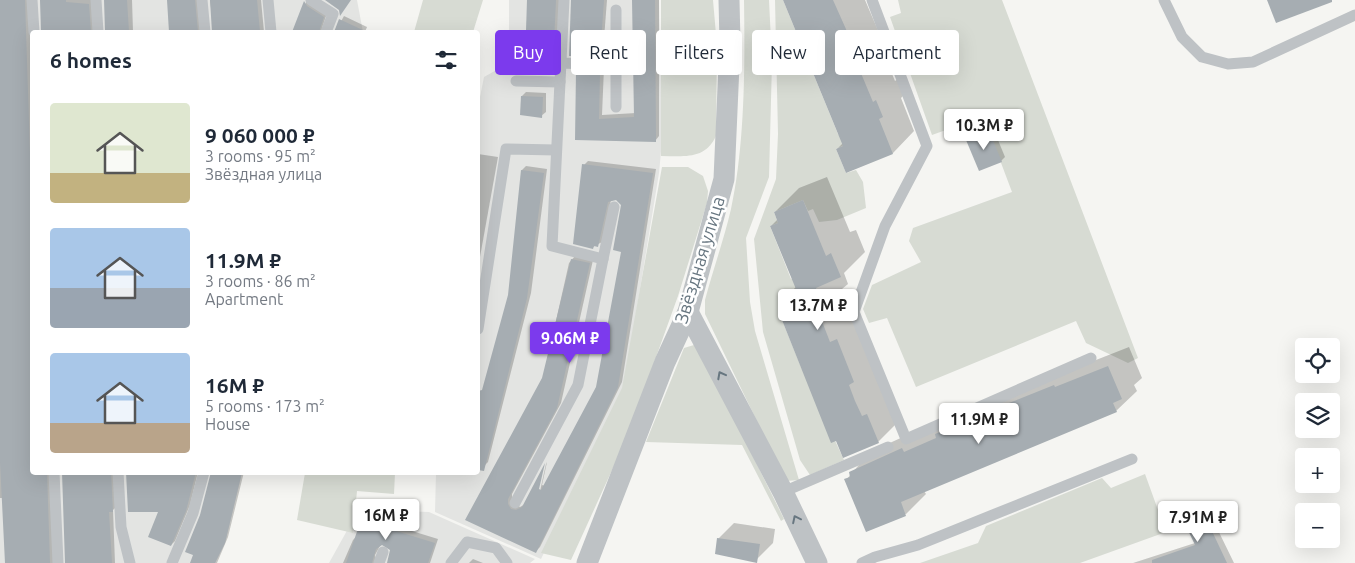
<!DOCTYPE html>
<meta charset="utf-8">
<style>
body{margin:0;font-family:Ubuntu,sans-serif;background:#f2f2f3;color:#1f2937;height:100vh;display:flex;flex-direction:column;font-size:19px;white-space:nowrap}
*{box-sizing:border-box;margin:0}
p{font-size:16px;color:#747a83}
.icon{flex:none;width:28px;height:28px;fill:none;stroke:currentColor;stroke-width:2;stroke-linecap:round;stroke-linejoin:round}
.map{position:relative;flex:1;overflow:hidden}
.side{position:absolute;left:30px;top:30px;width:450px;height:445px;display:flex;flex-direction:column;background:#fff;border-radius:5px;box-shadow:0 5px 20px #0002}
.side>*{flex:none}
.banner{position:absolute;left:495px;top:30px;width:475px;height:45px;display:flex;gap:10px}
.buttons{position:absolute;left:1295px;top:338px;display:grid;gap:10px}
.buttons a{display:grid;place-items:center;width:45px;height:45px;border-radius:5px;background:#fff;box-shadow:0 5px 20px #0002;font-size:25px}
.price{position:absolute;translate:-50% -42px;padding:0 11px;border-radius:5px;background:#fff;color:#222;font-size:16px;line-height:32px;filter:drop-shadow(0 1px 2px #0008)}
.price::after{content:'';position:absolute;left:50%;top:30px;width:15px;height:11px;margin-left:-8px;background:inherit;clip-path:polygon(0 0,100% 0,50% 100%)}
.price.active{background:#7c3aed;color:#fff}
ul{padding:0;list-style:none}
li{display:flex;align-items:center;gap:15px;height:125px;padding:0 20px}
li span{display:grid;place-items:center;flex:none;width:140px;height:100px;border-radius:5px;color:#555}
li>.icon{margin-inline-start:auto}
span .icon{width:60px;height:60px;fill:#fffc;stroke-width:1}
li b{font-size:21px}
h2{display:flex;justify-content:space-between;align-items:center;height:60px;padding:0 20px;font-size:21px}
.chip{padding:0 18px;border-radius:5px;background:#fff;box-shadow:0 5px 20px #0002;font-size:18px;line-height:45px}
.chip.active{background:#7c3aed;color:#fff}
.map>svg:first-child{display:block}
</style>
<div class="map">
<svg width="1355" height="563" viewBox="0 0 1355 563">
<rect width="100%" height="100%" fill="#f5f5f2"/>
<!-- built -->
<g fill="#e3e4e2">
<path d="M0 0H357L363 32H32V472L242 473 225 543 215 563H0Z"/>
<path d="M509 0H659L662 141 659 173 624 387 541 559 435 512 436 473 478 472V107L484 77 509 63Z"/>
<path d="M364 500 399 511 429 512 535 559 530 563H329Z"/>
</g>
<!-- green -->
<g fill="#d7dbd3">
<path d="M423 0H483L473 32H414Z"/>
<path d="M661 0H713L717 46 716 136C705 160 684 156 661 156Z"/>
<path d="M744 0H769L772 62 769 177 746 238 750 302 755 331 799 480 786 481 705 314V300C713 270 724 239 731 209 745 145 745 65 744 0Z"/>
<path d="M775 0H783L838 134 848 143 836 149 846 173 856 170 863 182 866 208 837 220 819 222 813 209 808 211 803 200 774 212 778 223 770 226 791 279 802 275 808 290 779 302 782 309 778 310 801 367 844 460 810 475 800 460 763 332 754 239 776 179 778 134Z"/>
<path d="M898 0H1002L1138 358 1128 363 1086 343 1076 321 916 387 887 318 869 323 863 309 872 285 921 262 909 241 913 228 1012 192 989 131 966 140 957 126 932 135 890 17 901 13Z"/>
<path d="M662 167H688L703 176 708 191 707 203 678 296 628 435 571 560 541 553 622 388Z"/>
<path d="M694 345 700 350 784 519 781 521 742 445 646 442 684 348Z"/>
<path d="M305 473H395L394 494 357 491 353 533 297 520Z"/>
<path d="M1145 474 1166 532 1080 563H920L978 543 986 526 1102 478 1111 488Z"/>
</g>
<!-- shadow -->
<g fill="#0003">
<path d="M0 0H29L32 33V472H50L56 563H6L3 498H0Z"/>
<path d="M41 0H92L97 32H42Z"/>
<path d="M105 0H132L133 32H107Z"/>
<path d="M168 0H199L206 32H170Z"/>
<path d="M210 0H261L264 32H214Z"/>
<path d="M307 0 327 13 322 28 325 32H293Z"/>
<path d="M528 0H560L556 57 552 61Z"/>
<path d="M573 0H607L603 52 599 56Z"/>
<path d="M633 0H659V136L655 141 576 139 578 72 582 68H604L602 115 636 113Z"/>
<path d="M784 0H865L883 42 880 45 895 81 898 79 905 94 901 98 914 131 893 153 847 172 837 149 843 143Z"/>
<path d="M344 16 367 27 365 32H335Z"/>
<path d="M526 92 546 93V112L541 116 522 96Z"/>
<path d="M993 128 1005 157 1001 161 968 141 972 137Z"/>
<path d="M478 154 498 157 478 268Z"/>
<path d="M588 161 656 169 622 382 540 547 536 551 467 520 543 378 569 263 576 255 593 260 561 403 512 494V502L520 507 539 496 546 464 547 462 542 485 545 486 597 387 623 251V205L616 198 611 200 602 242 593 247 584 165Z"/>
<path d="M526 166 547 169 531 293 488 462 484 466 478 463V409L509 295 522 170Z"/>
<path d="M827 177 850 232 856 230 865 252 844 273 848 284 842 289 902 418 878 442 779 310 782 307 780 302 796 287 771 226 778 219 775 212 799 188Z"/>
<path d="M1129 347 1142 378 1134 385 1137 391 1116 411 924 491 926 494 906 514 867 531 846 480 870 452 916 431Z"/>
<path d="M63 472H114L116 507 113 510 115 563H67Z"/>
<path d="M177 472H198L190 505 175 541 171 545Z"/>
<path d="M212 472H244L228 537 217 563H191L195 555 201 515Z"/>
<path d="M372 500 392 506 386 523 438 539 430 563H388L391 555 390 547 381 544 375 555 377 563H343L353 540 357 536 368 504Z"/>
<path d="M1216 506 1222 520 1216 526 1234 563H1133L1195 543 1185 523Z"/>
<path d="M734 523 775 529 773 543 757 559 718 539Z"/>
<path d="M473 559 483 563H469Z"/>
</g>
<!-- building -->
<g fill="#a6adb2">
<path d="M0 0H25L32 215V472H47L50 563H5L0 462Z"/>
<path d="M40 0H66V2L89 4 91 32H41Z"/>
<path d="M104 0H127L129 32H105Z"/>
<path d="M167 0H195L198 32H169Z"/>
<path d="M210 0H257L260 32H212Z"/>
<path d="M325 0H351L340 16 339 10Z"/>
<path d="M527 0H556L553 63 525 61Z"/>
<path d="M571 0H604L600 57 569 56Z"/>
<path d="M632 0H655L656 142 575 140 576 71 600 72 599 119 634 117Z"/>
<path d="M783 0H833L862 65 858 66 873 102 876 100 883 117 879 119 893 154 846 173 836 149 843 146Z"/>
<path d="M1267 0H1332V2L1276 23Z"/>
<path d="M304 1 307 6 324 17 319 32H292Z"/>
<path d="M339 19 367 32H334Z"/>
<path d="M521 96 543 97 542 118 520 115Z"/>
<path d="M989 131 1002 162 979 171 966 140Z"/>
<path d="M582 164 653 173 618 387 536 553 465 520 542 378 571 259 590 263 557 408 508 499V504L511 509 516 510 522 507 545 463 539 489 541 490 596 387 621 252 613 250 621 205 616 200 608 202 598 247 594 246 593 249 573 244Z"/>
<path d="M521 170 544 173 527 298 484 471 478 470V391L482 390 508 295Z"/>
<path d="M803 200 826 256 831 253 841 277 816 288 824 309 818 311 830 342 837 339 854 382 849 385 855 401 862 416 867 414 879 443 843 458 836 441 831 443 778 310 782 309 779 302 798 294 770 226 778 223 774 212Z"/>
<path d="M1108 366 1122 399 1113 403 1117 412 901 502 906 516 866 532 844 479 850 477 849 472 902 448 904 452 936 438 935 434 978 416 979 419 1011 407 1009 403 1054 385 1055 387Z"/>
<path d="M62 472H111L113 512H109L112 563H65Z"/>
<path d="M126 472H196L186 511 171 546 148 537 158 512H128Z"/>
<path d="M211 472H242L225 543 215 563H190L193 555 185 552 200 515Z"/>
<path d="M367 503 388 510 383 527 435 543 428 563H387L390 550 382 545 376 549 372 563H346Z"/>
<path d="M1211 509 1219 526 1211 529 1227 563H1152V560L1195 545 1184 522Z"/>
<path d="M717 538 760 544 757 563 715 554Z"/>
</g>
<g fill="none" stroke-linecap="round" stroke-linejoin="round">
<!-- service -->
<g stroke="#bec2c5" stroke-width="11">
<path d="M32 0 34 32"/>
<path d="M96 0 98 32"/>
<path d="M202 0 205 32"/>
<path d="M268 0 271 32"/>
<path d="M311 0 333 14 326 32"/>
<path d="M872 0 927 146 885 226 854 312 906 439 1091 358"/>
<path d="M1164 0 1182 37 1202 57 1228 64 1253 62 1355 15"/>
<path d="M560 63 616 65V10"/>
<path d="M616 65V107"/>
<path d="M516 81 560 82"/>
<path d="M603 259 614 207"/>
<path d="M478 329 506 149 556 150"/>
<path d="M54 472 58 563"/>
<path d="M118 472 121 527 130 563"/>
<path d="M783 492 888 447"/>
<path d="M515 503 578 385 603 259 552 246 564 0"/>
<path d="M172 563 193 513 204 472"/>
<path d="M379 563 383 552"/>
<path d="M451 563 467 542 496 548 507 563"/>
<path d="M862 563 875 557 918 545 1132 459"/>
</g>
<!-- minor -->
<g stroke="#bec2c5" stroke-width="21">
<path d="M688 312 783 492 817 563"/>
<path d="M587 563 665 362 688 312 724 179 730 42 729 0"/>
</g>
</g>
<!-- one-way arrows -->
<defs><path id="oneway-chevron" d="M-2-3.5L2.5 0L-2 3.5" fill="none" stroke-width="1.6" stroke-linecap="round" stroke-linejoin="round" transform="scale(1.25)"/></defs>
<g stroke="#677680">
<use href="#oneway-chevron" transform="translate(721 375) rotate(-118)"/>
<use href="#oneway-chevron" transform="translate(796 519) rotate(-116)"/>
</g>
<g text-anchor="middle" stroke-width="5" stroke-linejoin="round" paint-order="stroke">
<!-- street labels -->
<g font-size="18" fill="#677680" stroke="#fff">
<text transform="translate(700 260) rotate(-73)" y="6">Звёздная улица</text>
</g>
</g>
</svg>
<div class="buttons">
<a><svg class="icon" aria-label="locate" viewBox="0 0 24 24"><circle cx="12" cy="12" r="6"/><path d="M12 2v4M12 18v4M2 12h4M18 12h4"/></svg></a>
<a><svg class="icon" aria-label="layers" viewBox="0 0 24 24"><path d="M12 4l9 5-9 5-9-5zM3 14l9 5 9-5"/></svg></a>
<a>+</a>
<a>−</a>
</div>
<b class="price" style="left:984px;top:151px">10.3M ₽</b>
<b class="price" style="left:818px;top:331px">13.7M ₽</b>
<b class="price active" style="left:570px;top:364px">9.06M ₽</b>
<b class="price" style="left:979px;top:445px">11.9M ₽</b>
<b class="price" style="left:386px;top:541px">16M ₽</b>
<b class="price" style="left:1198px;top:543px">7.91M ₽</b>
<div class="banner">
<a class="chip active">Buy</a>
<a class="chip">Rent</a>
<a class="chip">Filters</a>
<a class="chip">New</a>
<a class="chip">Apartment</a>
</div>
<section class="side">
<h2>6 homes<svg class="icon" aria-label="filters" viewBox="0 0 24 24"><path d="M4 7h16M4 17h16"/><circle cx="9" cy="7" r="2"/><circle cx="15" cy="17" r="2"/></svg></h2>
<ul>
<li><span style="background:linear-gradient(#dfe7d0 70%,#c2b280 0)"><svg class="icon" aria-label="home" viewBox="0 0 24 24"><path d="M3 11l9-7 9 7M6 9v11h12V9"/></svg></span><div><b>9 060 000 ₽</b><p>3 rooms · 95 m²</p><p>Звёздная улица</p></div></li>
<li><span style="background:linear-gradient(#a9c7e8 60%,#9aa5b1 0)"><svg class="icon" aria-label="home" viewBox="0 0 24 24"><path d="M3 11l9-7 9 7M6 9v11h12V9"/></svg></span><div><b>11.9M ₽</b><p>3 rooms · 86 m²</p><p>Apartment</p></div></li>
<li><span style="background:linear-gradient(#a9c7e8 70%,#b9a48a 0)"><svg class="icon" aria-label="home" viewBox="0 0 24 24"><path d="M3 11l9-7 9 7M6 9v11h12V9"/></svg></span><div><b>16M ₽</b><p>5 rooms · 173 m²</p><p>House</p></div></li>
</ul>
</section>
</div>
